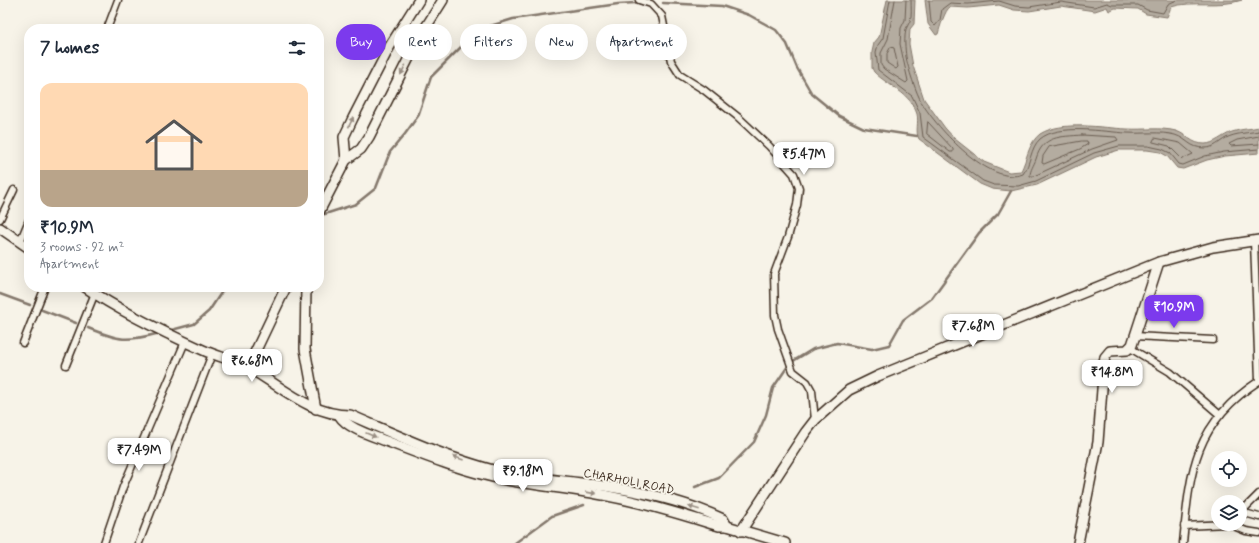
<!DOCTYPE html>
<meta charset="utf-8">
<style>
body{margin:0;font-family:Mynerve,sans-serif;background:#f2f2f3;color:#1f2937;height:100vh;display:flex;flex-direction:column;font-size:15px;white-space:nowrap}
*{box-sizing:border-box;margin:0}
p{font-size:13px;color:#747a83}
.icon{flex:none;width:22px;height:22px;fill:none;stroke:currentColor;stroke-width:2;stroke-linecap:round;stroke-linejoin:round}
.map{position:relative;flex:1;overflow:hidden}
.sheet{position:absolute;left:24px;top:24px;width:300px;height:268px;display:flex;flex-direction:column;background:#fff;border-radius:16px;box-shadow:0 4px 16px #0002}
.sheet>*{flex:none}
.guide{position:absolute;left:336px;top:24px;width:380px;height:36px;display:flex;gap:8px}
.fabs{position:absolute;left:1211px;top:451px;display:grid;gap:8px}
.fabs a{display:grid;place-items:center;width:36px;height:36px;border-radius:50%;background:#fff;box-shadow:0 4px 16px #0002;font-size:20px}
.price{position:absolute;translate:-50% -34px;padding:0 9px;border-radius:8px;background:#fff;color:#222;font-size:13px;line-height:26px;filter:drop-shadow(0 1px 2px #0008)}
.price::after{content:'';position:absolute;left:50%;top:24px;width:12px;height:9px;margin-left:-6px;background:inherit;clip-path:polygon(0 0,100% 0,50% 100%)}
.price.current{background:#7c3aed;color:#fff}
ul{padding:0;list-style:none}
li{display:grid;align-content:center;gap:8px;height:212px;padding:0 16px}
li+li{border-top:1px solid #e0e1e3}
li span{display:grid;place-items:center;height:124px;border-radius:12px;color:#555}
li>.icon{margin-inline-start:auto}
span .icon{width:72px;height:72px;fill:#fffc;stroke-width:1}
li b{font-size:17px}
h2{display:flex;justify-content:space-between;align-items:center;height:48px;padding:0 16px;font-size:17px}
.tag{padding:0 14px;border-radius:18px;background:#fff;box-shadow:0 4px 16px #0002;font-size:14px;line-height:36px}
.tag.current{background:#7c3aed;color:#fff}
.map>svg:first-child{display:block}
</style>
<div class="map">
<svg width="1259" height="543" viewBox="0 0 1259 543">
<rect width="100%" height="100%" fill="#f7f3e8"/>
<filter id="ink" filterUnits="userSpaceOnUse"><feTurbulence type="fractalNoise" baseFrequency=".025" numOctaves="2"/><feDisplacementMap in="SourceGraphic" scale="8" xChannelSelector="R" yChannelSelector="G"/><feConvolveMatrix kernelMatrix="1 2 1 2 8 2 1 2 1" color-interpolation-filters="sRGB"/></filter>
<g filter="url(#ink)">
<!-- water -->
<g fill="#b4aca0" stroke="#84786c">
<path d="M887 0H915L914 24 910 29 909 44 913 66 924 99 945 128 955 139 984 162 1009 172 1021 171C1027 159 1029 142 1040 134 1062 120 1103 128 1127 129 1143 130 1160 127 1176 131 1188 135 1191 144 1205 144 1214 144 1223 135 1232 132 1240 129 1250 129 1259 127V153L1225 156 1207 160 1183 169 1177 168 1167 156 1160 152 1147 150H1119L1096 157 1037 185 1011 191 992 189 980 184 919 139C915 132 919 122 917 114 910 92 889 87 874 72L872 68V52L874 43 879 37Z"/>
<path d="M925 0H1242C1219 8 1192 0 1171 7L1167 17 1146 14 1138 9 1115 8 1109 11 1107 7 1095 11 1061 6 1029 11 1014 10 999 5 968 8 950 7C945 10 940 27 938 34L936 35 928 24Z"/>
</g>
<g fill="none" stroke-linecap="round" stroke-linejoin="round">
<!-- shore -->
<g stroke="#6b5e52" stroke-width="1">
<path d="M890 0 883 38 878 45 876 52 878 70 912 96 920 113 923 137 983 181 994 185 1018 186 1036 181 1094 153 1119 146H1148L1162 149 1170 153 1179 164 1183 165 1205 156 1224 152 1259 149"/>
<path d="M895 0 888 39 881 53V65L884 69 906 83 908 81 900 44 901 28 905 20 906 0"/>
<path d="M911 0C911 7 912 15 910 21 909 24 907 26 906 29 904 38 905 48 906 57 908 68 916 93 922 103 937 128 990 187 1023 174 1031 164 1030 148 1040 139 1059 123 1104 132 1127 133 1143 134 1160 131 1175 135 1188 139 1189 148 1205 148 1214 148 1219 142 1226 138 1236 133 1248 133 1259 131"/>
<path d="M929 0 931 22 935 26 940 20 942 9 950 3 968 4 999 1 1015 6 1029 7 1061 2 1094 7 1107 3 1112 5H1138L1147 10 1163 13 1168 4 1177 0"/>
<path d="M891 47 894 48 898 67 896 69 887 63V54Z"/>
<path d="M928 122 953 149V152H950L927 134Z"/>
<path d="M1082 135 1116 137 1118 140 1092 149 1034 176H1030C1030 170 1034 165 1036 159 1043 135 1060 137 1082 135Z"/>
<path d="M1259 136 1237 140 1229 144 1231 146 1259 144"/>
<path d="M1155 138 1180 143 1193 154 1182 159 1169 146 1153 142Z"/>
<path d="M1082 141H1087L1088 144 1080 149 1044 164 1042 163 1043 156 1049 147Z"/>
</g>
<!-- stream -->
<g stroke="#84786c" stroke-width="2.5">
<path d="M663 3 722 6 749 15 776 30 787 44 797 68 812 94 839 116 864 128 917 136"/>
<path d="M325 214 356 204 376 188 390 152 405 134 418 116 431 77 469 39 487 27 513 19 618 4 635 3"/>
<path d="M0 294 30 305"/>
<path d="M42 310 76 323"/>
<path d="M88 328C120 341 126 342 160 333"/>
<path d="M168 331 194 324 209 311 225 287"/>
<path d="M695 487 719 478 754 442 766 415 773 388 790 363 813 349 837 343 872 349 889 345 903 320 932 298 979 233 998 214 1011 191"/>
<path d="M515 543 552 516 584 505"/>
</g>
<defs>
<g id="street">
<path d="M639 0 651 4 662 16 671 61 680 75 704 90 738 117 769 146 794 174 799 188 797 205 788 237 774 274 775 315 778 329 793 371 807 382 812 391 815 420"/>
<path d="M107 29 118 0"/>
<path d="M0 219 14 190"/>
<path d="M1254 241 1259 381"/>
<path d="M20 242 29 220"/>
<path d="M1134 336 1213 340"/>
<path d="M23 343 45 287"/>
<path d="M1130 348 1170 372 1220 415"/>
<path d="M66 365 95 293"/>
<path d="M1241 512 1259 517"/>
<path d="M1240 513 1259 494"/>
<path d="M1229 524 1246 531 1259 533"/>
<path d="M1184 526 1227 524"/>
<path d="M104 543 123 487 185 342"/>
<path d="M139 543 212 354"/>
<path d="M1183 543C1190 472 1193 424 1259 381"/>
</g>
<g id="secondary">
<path d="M346 160 344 137 353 118 390 46 419 0"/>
<path d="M319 212 346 160 361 149 369 137 419 38 443 0"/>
<path d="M0 228 29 248"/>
<path d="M85 287C121 312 163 332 203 350 218 357 235 360 249 368 281 386 310 415 350 415 397 435 446 458 497 471 534 479 573 481 610 487 648 493 689 503 723 519L727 526"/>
<path d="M306 287 305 349 316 409"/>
<path d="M248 367 286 287"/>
<path d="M339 415C348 429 371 435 386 441 425 456 465 472 507 480 540 486 575 489 608 496 646 503 683 515 719 526H727L785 543"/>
<path d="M741 531 805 433 815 420 849 390 878 376 1159 262 1213 247 1259 240"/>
<path d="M1078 543 1098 442 1104 363 1105 357 1110 351 1127 350 1132 345 1159 262"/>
</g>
</defs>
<!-- street casing -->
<use href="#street" stroke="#3b2a1e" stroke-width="9"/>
<!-- secondary casing -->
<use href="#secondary" stroke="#3b2a1e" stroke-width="12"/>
<!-- street -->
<use href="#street" stroke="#f7f3e8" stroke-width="6"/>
<!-- secondary -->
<use href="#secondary" stroke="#f7f3e8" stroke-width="9"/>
</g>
<!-- one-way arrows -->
<defs><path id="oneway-solid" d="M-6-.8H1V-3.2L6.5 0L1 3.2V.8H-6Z"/></defs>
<g fill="#998e83">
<use href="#oneway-solid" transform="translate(403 70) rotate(116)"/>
<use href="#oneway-solid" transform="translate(351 122) rotate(-65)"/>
<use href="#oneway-solid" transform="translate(371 435) rotate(23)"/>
<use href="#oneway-solid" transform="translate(458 458) rotate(-160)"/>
<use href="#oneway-solid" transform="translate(591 493) rotate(9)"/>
<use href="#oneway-solid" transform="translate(694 508) rotate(-162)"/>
</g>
</g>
<g text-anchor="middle" stroke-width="4" stroke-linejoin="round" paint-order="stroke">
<!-- street labels -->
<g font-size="12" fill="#3b2a1e" stroke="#f7f3e8">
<text transform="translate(629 481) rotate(11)" y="4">CHARHOLI ROAD</text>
</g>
</g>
</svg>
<div class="fabs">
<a><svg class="icon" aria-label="locate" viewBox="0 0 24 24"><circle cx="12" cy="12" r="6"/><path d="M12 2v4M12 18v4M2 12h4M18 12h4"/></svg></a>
<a><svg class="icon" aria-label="layers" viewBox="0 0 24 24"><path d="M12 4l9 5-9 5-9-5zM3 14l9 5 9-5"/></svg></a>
</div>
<b class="price" style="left:804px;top:176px">₹5.47M</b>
<b class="price current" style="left:1174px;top:329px">₹10.9M</b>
<b class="price" style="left:973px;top:348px">₹7.68M</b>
<b class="price" style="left:252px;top:383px">₹6.68M</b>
<b class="price" style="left:1112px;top:394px">₹14.8M</b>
<b class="price" style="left:139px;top:472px">₹7.49M</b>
<b class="price" style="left:523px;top:493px">₹9.18M</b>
<div class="guide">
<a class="tag current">Buy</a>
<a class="tag">Rent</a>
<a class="tag">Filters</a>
<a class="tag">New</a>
<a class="tag">Apartment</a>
</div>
<section class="sheet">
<h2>7 homes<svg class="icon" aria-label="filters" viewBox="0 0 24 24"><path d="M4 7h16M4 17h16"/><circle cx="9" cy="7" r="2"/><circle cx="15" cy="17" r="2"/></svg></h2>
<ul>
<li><span style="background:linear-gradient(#ffd9b3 70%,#b9a48a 0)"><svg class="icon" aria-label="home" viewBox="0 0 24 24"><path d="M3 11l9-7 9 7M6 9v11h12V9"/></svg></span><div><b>₹10.9M</b><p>3 rooms · 92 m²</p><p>Apartment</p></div></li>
</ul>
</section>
</div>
